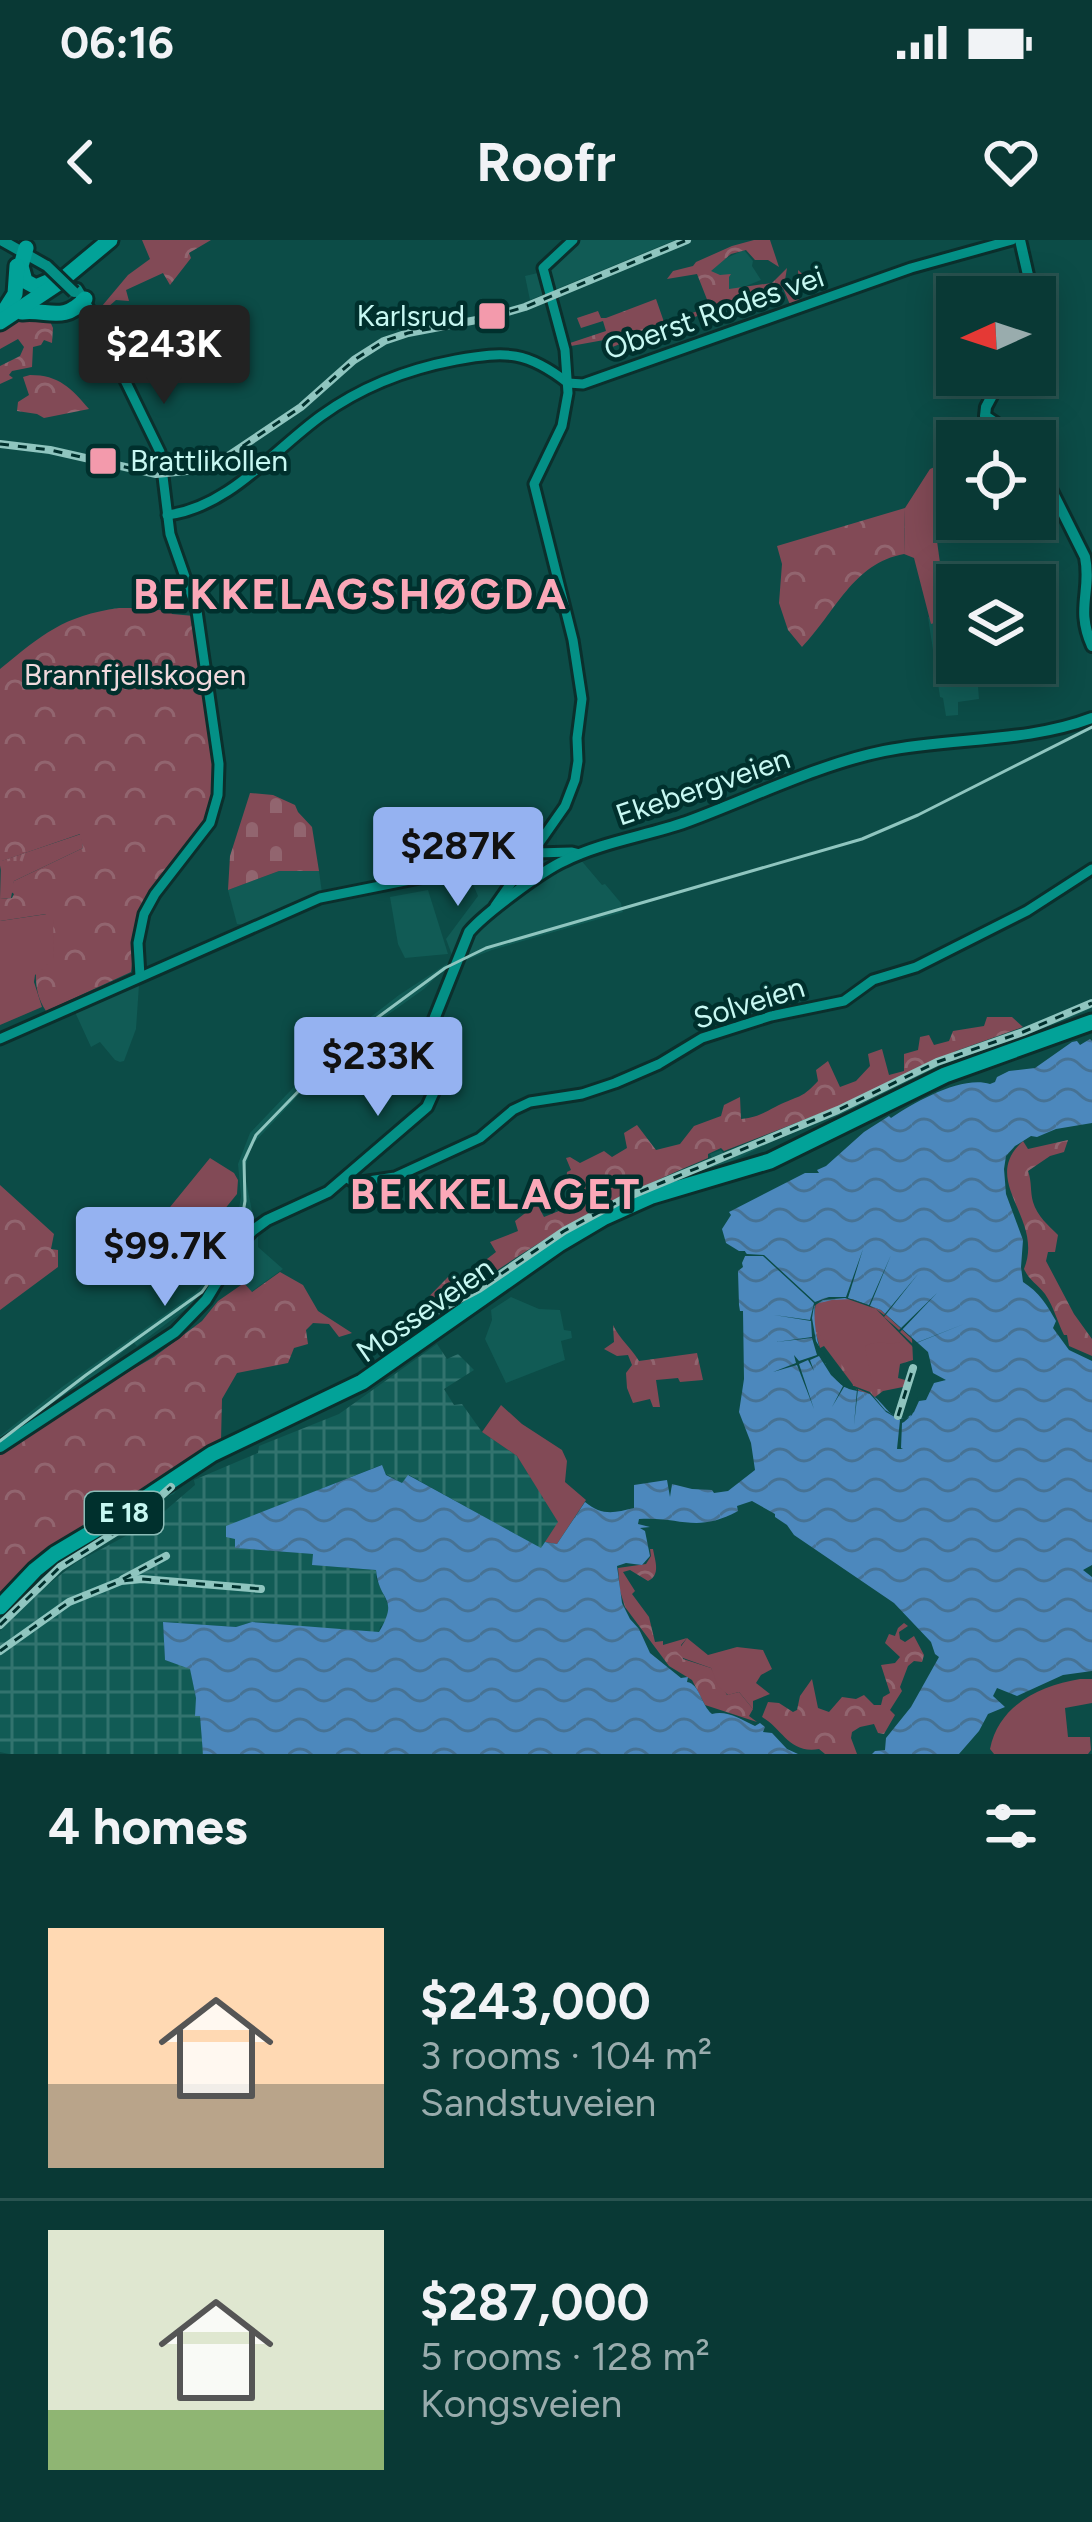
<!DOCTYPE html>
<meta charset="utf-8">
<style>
body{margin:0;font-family:Figtree,sans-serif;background:#12403d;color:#f1f3f6;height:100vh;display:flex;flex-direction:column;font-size:45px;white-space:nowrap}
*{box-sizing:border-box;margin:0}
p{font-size:39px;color:#99acad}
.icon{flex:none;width:66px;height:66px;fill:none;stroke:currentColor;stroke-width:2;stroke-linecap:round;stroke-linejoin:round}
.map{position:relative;height:1514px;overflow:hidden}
.panel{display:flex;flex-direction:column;background:#093935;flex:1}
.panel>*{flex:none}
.needle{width:78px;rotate:267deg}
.tools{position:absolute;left:936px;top:36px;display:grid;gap:24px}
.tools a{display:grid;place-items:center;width:120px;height:120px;border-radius:0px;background:#093935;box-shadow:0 6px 30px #0003,0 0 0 3px #295350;font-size:60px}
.price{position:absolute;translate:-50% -102px;padding:0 27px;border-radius:12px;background:#95b2f1;color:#111;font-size:39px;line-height:78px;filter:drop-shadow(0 3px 6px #0008)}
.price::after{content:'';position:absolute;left:50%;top:72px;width:36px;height:27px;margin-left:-18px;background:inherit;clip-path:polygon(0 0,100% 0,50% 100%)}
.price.on{background:#222;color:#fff}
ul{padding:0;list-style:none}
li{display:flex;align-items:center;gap:36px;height:300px;padding:0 48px}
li+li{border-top:3px solid #295350}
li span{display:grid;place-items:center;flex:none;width:336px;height:240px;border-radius:0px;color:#555}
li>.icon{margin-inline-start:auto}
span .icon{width:144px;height:144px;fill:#fffc;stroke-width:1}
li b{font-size:51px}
h2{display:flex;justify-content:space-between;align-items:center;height:144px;padding:0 48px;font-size:51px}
.status{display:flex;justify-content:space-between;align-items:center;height:84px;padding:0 60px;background:#093935;direction:ltr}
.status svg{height:33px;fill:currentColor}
header{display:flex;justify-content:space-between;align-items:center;height:156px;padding:0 48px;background:#093935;font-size:54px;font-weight:700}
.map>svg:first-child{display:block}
</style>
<div class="status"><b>06:16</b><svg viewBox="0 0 49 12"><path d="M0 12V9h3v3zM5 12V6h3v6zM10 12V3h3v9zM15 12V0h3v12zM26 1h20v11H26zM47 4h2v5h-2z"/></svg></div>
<header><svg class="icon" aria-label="back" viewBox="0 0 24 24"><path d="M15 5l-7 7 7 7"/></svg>Roofr<svg class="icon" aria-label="heart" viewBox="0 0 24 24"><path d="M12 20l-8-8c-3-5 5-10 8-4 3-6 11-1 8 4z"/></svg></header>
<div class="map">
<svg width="1092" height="1514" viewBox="0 0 1092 1514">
<defs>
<pattern id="industrial-grid" width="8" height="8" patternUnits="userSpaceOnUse" patternTransform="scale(3)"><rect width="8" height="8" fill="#115b55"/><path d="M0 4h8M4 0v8" fill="none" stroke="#32736e"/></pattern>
<pattern id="grass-tufts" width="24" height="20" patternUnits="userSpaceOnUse" patternTransform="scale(3)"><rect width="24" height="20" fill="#824a56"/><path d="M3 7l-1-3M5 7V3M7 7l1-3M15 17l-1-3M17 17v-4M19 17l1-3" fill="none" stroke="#92656f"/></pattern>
<pattern id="forest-crowns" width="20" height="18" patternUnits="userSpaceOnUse" patternTransform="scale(3)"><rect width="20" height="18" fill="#824a56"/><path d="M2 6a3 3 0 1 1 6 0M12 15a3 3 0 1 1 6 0" fill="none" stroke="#92656f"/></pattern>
<pattern id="cemetery-stones" width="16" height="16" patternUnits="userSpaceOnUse" patternTransform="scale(3)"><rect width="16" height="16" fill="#824a56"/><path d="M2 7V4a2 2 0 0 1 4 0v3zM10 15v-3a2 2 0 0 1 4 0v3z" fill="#92656f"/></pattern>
<pattern id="water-waves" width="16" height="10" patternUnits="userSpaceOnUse" patternTransform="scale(3)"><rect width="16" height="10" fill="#4c88bd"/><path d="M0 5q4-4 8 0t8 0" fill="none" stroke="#467294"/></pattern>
</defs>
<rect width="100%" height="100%" fill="#0c4c47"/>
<!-- built -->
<g fill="#115b55">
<path d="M568 0H675L530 60 525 36 542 32Z"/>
<path d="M744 10 753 21 752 26 761 40 711 60 700 30Z"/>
<path d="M928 377 957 380V423H1002L1006 442 978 446 979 459 958 462V475L946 476 943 458 940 457Z"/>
<path d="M509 616 520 617 521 622 456 712 452 715 446 699 478 656 465 626Z"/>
<path d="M580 619 602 645 605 644 621 663 623 672 492 710 461 722 472 696 479 687 554 630Z"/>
<path d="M297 630 319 631 322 653 246 685 237 684 228 650 279 631Z"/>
<path d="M428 650 448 714 405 718 398 704 390 657Z"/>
<path d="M451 721 450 729 439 734 424 749 344 806 252 905 244 931 254 981 245 992 237 995 227 1018H220L219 1014 238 975 241 956 238 924 250 893 332 807 399 755Z"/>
<path d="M139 745 136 789 124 821 120 822 115 820 100 802 91 807 75 772Z"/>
<path d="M1092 762V768L1072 777 948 822 854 869 775 900 737 919 686 937 468 1061 439 1073 438 1068 473 1050 580 979 645 947 712 919 710 914 721 910 724 914 851 863 929 824 1014 794Z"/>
<path d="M258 991V1007L283 1029 251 1052 237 1032 248 1000Z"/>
<path d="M219 1020 225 1023 199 1059 137 1106 134 1103 124 1111 97 1134 80 1147 70 1150 0 1203V1196L62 1147 195 1053 210 1036Z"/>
<path d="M511 1057 539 1069 560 1070 564 1090 571 1091 572 1098 561 1101 565 1120 506 1143 485 1099 492 1080 491 1070Z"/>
<path d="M184 1238 174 1254 166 1257 140 1281 104 1304 80 1315 55 1332 0 1387V1378L49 1326 136 1274Z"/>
</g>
<!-- industrial -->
<path fill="url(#industrial-grid)" d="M437 1104 447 1119 458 1114 474 1130 444 1149 454 1165 462 1164 482 1192 517 1216 559 1282 542 1309 409 1235 403 1244 386 1234 381 1225 226 1287 236 1298 235 1308 313 1314V1325L376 1330V1338L390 1369 387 1381 380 1387 379 1393 252 1382 236 1387 163 1382 165 1420 190 1428 196 1458V1475H200L203 1514H9L0 1512V1391L41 1350 77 1322 152 1282 195 1245 194 1240 258 1213 259 1206 339 1174Z"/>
<!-- grass -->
<g fill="url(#grass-tufts)">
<path d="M81 594 83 608 14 641 11 658 0 659 1 621Z"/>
<path d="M852 1059 881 1070 912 1099 913 1120 900 1124 898 1138 909 1141 908 1146 883 1151 875 1157 857 1150 824 1106 820 1108 813 1083 824 1061Z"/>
</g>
<!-- forest -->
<g fill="url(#forest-crowns)">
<path d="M142 0H211L189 13 191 18 170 45 163 33 126 50 129 61 116 60 99 75 97 72 128 35 150 19Z"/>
<path d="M754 0H770L779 27 768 20H755L746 10 731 14 711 31 720 35 731 34 729 37V49L772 43 787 28 785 40 794 51 799 47 798 30 809 40 799 52 797 59 806 62 791 67 783 48 670 85 671 92 667 93 665 87 607 109 604 100 571 106 570 103 606 91 603 81 581 88 577 78 598 71 601 78H606L656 59 664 82 698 71 708 62 697 34 667 39 673 31 693 26 696 22 732 6Z"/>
<path d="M48 77 53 88 52 103 44 100 41 105 33 107 32 127 12 131 9 135 13 138 0 144V126L20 116 24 107 18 99 0 109V89L20 78Z"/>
<path d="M30 135C59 135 71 148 89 169L44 178 37 174 17 171 18 162 29 155 23 137Z"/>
<path d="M905 268 904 314C853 323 835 373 802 407L788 390 779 363 782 324 777 306Z"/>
<path d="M119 368H151L152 370H170L172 374 194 376C201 421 225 531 212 570 197 611 157 638 139 677 131 694 134 715 131 732L46 771C26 742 41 706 46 674L0 681V659L12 658 14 654 10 651 14 641 83 608 80 594 2 621 0 630V429C43 394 63 376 119 368Z"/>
<path d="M987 777H1012L1023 787 956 811 855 860 724 911 721 908 708 914V918C619 955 552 991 473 1047L457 1055 440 1058 434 1066 439 1081 434 1086 429 1079 417 1086 405 1081 448 1037 456 1043 496 1012 490 1002 518 991 515 981 537 964 544 977 586 960 578 941 566 944 567 932 571 930 566 918 570 917 580 923 604 911 612 917 627 908 624 893 637 885 656 910 680 904 694 886 721 876 724 865 740 857 741 879C761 877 764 872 781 864 801 855 802 858 818 841L816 830 828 821 840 847 856 841 870 826 868 814 882 809 889 835 904 831V814L918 810 920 797 929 795 934 805 949 801 953 791 984 786Z"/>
<path d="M1068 900 1064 912 1050 916 1028 931C1032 942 1030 951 1033 962 1037 976 1049 986 1058 995L1055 1012H1048L1046 1021 1074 1074 1092 1099V1116L1069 1106 1067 1095H1064C1057 1081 1054 1067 1045 1054 1037 1044 1029 1040 1024 1029 1045 978 978 941 1023 901L1028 909Z"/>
<path d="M0 945 54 994 51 1009 58 1010V1027L0 1070Z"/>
<path d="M280 1032 303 1045 318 1071 352 1093 339 1097 329 1084 313 1083 306 1090 308 1104 294 1108 288 1123 237 1133 222 1159 221 1201 102 1280 51 1307 26 1327 0 1356V1215L65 1168 154 1117 202 1081 218 1061 244 1043 252 1052Z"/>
<path d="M613 1085C620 1100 630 1106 639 1121L697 1113 703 1140 680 1142 678 1138 656 1140 660 1167H653L650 1159 633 1163 627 1148 626 1133 632 1125 628 1115 617 1116 604 1109 614 1102Z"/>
<path d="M650 1309H653C655 1321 661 1335 648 1341L630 1330 623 1332 635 1351 632 1354 649 1377 655 1402 663 1401V1405L687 1398 681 1405 683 1419 711 1428 727 1455 739 1452 753 1469 749 1476 757 1482 705 1465 692 1440 669 1426 625 1367 620 1351 618 1328 646 1324 651 1316Z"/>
<path d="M904 1383 908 1386 899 1392 900 1399 905 1402 914 1396 924 1415 922 1422 914 1421 908 1426 900 1447 902 1451 890 1470 895 1475 884 1494 878 1493 874 1484 860 1487 852 1492 851 1498 857 1514H825L819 1509C789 1514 783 1489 762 1477L768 1462 779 1463 793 1472 797 1470 800 1456 812 1439 818 1468 829 1472 842 1457 856 1459 864 1455 874 1465H881L883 1457 890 1453 881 1425 895 1423 900 1417 885 1403 889 1394 895 1396 898 1388Z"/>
</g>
<!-- cemetery -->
<path fill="url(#cemetery-stones)" d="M250 553 273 555 295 565 298 572 312 587 319 631H279L228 650 230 616Z"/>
<!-- park -->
<g fill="#824a56">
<path d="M957 217V263L937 301 940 323 938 333 969 345H957V376L931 384 914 318 904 314 905 268 930 229Z"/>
<path d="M47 674 53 679 54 719 35 735 34 742 42 767 0 785V681Z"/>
<path d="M210 918 234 933 238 940 237 954 198 1002 186 1006 173 1004 165 1014 147 999 155 989 165 996 162 983 166 972Z"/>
<path d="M845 1057 876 1069 907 1098C893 1109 882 1098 865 1106L872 1141 863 1150 853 1146 852 1139 813 1085 816 1061Z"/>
<path d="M501 1165 522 1184 562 1210 567 1221 565 1242 586 1260 557 1304 545 1302 558 1282 517 1216 482 1192Z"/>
<path d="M687 1398 708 1415 737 1407 763 1410 772 1429 761 1435 756 1443 770 1454 753 1461V1469L739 1452 728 1455 718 1446 711 1428 683 1418 677 1412Z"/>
<path d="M1080 1439H1092V1463L1065 1468 1068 1497H1090L1091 1510 1088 1514H994L990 1509C999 1465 1039 1446 1080 1439Z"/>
</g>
<!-- water -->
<path fill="url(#water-waves)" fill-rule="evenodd" d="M1090 799 1092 801V883L1056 889 1037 897 1031 896 1015 906 1006 916 1004 929 1006 954 1023 1000 1021 1027 1023 1042C1039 1052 1047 1065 1056 1081L1053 1088 1069 1110 1092 1121V1325L1083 1330 1092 1337V1431L1063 1435 1017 1456 997 1448 993 1456 1005 1467 988 1474 979 1491 959 1514H872L875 1511 885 1510 886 1498 911 1467 939 1417 935 1414 931 1402 894 1363 794 1295 787 1285 775 1277V1274L752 1261 737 1266 738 1271C696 1294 680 1276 639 1279L638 1284 650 1287 640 1288 645 1291 650 1316 642 1325 626 1323 617 1326 622 1363 630 1379 639 1389 650 1413 681 1438 688 1437 687 1442C700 1444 701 1465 712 1474 727 1470 740 1479 755 1486L760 1483 765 1487 763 1492 772 1493 787 1509 798 1514H203L200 1476H195L196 1458 190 1429 165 1420 163 1382 236 1387 252 1382 379 1392C400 1356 379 1363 376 1330L312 1325 313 1314 235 1308V1299L226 1297V1286L382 1225 386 1235 402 1243 408 1235 541 1308 545 1302 557 1304 585 1262C602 1276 614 1273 634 1268V1245L667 1240 670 1257 672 1244 692 1249 712 1250 714 1253 728 1251 755 1230 751 1203 739 1172 744 1139 743 1071H740L739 1065 738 1031 743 1027 742 1023 746 1014 745 1011H739L726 1003 722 989 731 975 729 972 805 933H819L817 930 826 926 864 892 889 876 891 878C916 861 963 835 990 844L995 842 997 837 1009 831 1035 828 1072 802 1077 801 1080 805ZM852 1059 881 1070 928 1112 933 1133 946 1140 934 1143 926 1160 919 1161 914 1172 906 1179C890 1178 887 1168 876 1158 867 1151 859 1152 849 1149 822 1138 812 1090 815 1064L832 1060Z"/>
<!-- pier -->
<path fill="#0c4c47" d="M863 1009 848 1058 869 1065 891 1015 870 1066 876 1069 884 1075 918 1034 884 1077 899 1090 937 1053 900 1092 913 1104 964 1084 914 1104 913 1107 876 1069 845 1058 823 1060 814 1066 812 1078 816 1101 827 1120 825 1123 840 1142 848 1147 854 1146 870 1152 885 1170 900 1179 910 1177 918 1157 912 1175 904 1182 902 1183 901 1208 903 1209H897L900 1180 886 1172 870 1154 858 1149 854 1185 857 1149 844 1147 832 1167 843 1146 831 1135 819 1116 810 1120 814 1131 808 1120 799 1124 814 1169 797 1125 773 1132 796 1123 794 1115 799 1121 817 1115 812 1098 776 1102 812 1097 811 1081 774 1075 810 1080 814 1063 763 1016H743L744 1011 747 1014 764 1015 815 1062 829 1057 822 1011 829 1057H846Z"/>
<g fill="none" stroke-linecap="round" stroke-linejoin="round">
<defs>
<g id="tertiary">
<path d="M97 83 160 212 170 294 197 371 219 524 218 555 210 583 155 654 144 674 138 703 140 736"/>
<path d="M568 143 583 144 911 28 1012 0"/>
<path d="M167 275C228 268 274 210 321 176 361 147 408 129 456 120 507 111 527 111 568 143"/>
<path d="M495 666 565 566 575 540 578 521 577 498 582 459 573 400 534 244 562 186 568 153 565 110 543 28 573 0"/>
<path d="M0 799 320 658 420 638 466 622 501 614 572 612 580 614"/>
<path d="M346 937 355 943 395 937 480 898 513 870 530 862 582 854 615 843 659 824 702 798 771 776 844 761 873 740 916 727 1027 671 1092 629"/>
</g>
<g id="secondary">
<path d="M1 0 47 26"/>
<path d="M1020 0 1033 57"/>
<path d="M77 49 97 83"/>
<path d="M1035 65V75"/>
<path d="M1003 135 986 167 985 176 1023 201"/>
<path d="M1035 217 1085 317C1092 351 1075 368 1092 406"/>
<path d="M0 1207 175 1092 206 1060 240 1004 252 991 267 980 328 952 427 867 436 847 426 815 427 797 469 692C484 674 542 631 564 621 602 602 646 596 686 582 749 559 819 524 884 511 952 497 1027 503 1092 478"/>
</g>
<g id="trunk">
<path d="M26 8 21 26 25 41 36 47 55 39"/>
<path d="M22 72C48 69 64 83 85 59"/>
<path d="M3 73 15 54 17 26"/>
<path d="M0 82 57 44 110 0"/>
<path d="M0 1367 35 1330 55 1314 117 1277 212 1214 362 1142 559 1004 603 978 652 956 770 921 945 835 1092 782"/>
</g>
</defs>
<!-- tertiary casing -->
<use href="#tertiary" stroke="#0b2f2c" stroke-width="15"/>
<!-- secondary casing -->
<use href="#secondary" stroke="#0b2f2c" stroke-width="16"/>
<!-- trunk casing -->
<use href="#trunk" stroke="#0b2f2c" stroke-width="21"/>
<!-- tertiary -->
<use href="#tertiary" stroke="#049086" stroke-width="9"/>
<!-- secondary -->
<use href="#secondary" stroke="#049086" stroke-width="10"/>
<!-- trunk -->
<use href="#trunk" stroke="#02a298" stroke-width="15"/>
<!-- tram -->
<path stroke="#8fc5bf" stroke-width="3" d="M0 1201 86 1135 202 1052 219 1028 242 979 245 961 244 921 256 895 351 797 445 728 486 708 862 599 918 575 1092 487"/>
<defs>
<g id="rail">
<path d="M0 204 50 210 156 234 197 230 225 218 301 167 354 120 384 101 408 93 487 78 525 67 687 0"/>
<path d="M439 1070 479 1049 564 991 627 957 838 870 937 822 1023 792 1092 763"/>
<path d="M898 1176 913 1128"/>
<path d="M123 1339 166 1316"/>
<path d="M0 1385 60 1327 132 1282 171 1247"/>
<path d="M0 1411 69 1362 121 1341 142 1339 261 1349"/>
</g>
</defs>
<!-- rail casing -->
<use href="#rail" stroke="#8fc5bf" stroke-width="8"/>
<!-- rail -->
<use href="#rail" stroke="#00302d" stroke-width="3" stroke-dasharray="9" stroke-linecap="butt"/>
<defs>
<path id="secondary-bridge" d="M47 26 74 52"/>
</defs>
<!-- secondary-bridge casing -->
<use href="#secondary-bridge" stroke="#0b2f2c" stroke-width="16" stroke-linecap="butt"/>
<!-- secondary-bridge -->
<use href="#secondary-bridge" stroke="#049086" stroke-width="10"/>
</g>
<!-- markers -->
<g fill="#f39aac" stroke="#00302d" stroke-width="4.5">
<rect x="477" y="61" width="30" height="30" rx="6"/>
<rect x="88" y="206" width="30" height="30" rx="6"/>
</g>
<g text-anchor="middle" stroke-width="9" stroke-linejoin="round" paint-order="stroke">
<!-- shield labels -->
<rect fill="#00302d" stroke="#8bbcb7" stroke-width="3" x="85" y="1252" width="78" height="42" rx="9"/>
<g font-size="27" font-weight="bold" fill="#c7f8f2">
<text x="124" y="1282">E 18</text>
</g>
<!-- street labels -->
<g font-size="30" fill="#c7f8f2" stroke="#00302d">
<text transform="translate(714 73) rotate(-19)" y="10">Oberst Rodes vei</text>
<text transform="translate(703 547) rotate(-19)" y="10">Ekebergveien</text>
<text transform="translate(749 763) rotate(-17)" y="10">Solveien</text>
<text transform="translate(425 1070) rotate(-35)" y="10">Mosseveien</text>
</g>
<!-- poi labels -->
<g font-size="30" fill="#c7f8f2" stroke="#00302d" text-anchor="end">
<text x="465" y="86">Karlsrud</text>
<text x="130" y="231" text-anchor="start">Brattlikollen</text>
</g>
<!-- park labels -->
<g font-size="30" fill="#f1d9dd" stroke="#00302d">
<text x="135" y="445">Brannfjellskogen</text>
</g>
<!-- district labels -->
<g font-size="42" font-weight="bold" letter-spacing="3" fill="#fba8b8" stroke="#00302d">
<text x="351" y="369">BEKKELAGSHØGDA</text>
<text x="496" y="969">BEKKELAGET</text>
</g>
</g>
</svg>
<div class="tools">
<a><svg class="needle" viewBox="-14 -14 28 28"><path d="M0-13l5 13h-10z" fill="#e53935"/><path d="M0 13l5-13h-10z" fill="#99acad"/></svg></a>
<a><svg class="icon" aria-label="locate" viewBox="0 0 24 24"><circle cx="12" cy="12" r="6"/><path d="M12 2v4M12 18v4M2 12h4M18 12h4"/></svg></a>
<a><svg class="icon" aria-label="layers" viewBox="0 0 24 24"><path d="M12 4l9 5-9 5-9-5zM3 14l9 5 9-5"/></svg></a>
</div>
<b class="price on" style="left:164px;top:167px">$243K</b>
<b class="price" style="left:458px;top:669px">$287K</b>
<b class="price" style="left:378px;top:879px">$233K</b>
<b class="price" style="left:165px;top:1069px">$99.7K</b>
</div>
<section class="panel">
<h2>4 homes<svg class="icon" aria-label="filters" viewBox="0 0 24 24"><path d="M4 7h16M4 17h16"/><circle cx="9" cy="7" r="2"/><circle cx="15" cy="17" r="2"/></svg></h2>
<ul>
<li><span style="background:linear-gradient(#ffd9b3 65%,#b9a48a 0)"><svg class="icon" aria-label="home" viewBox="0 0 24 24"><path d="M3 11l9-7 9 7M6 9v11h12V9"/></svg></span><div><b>$243,000</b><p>3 rooms · 104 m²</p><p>Sandstuveien</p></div></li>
<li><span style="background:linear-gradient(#dfe7d0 75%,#8fb573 0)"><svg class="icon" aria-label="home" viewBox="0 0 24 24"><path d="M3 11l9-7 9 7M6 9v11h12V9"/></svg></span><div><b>$287,000</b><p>5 rooms · 128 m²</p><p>Kongsveien</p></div></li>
</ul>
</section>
